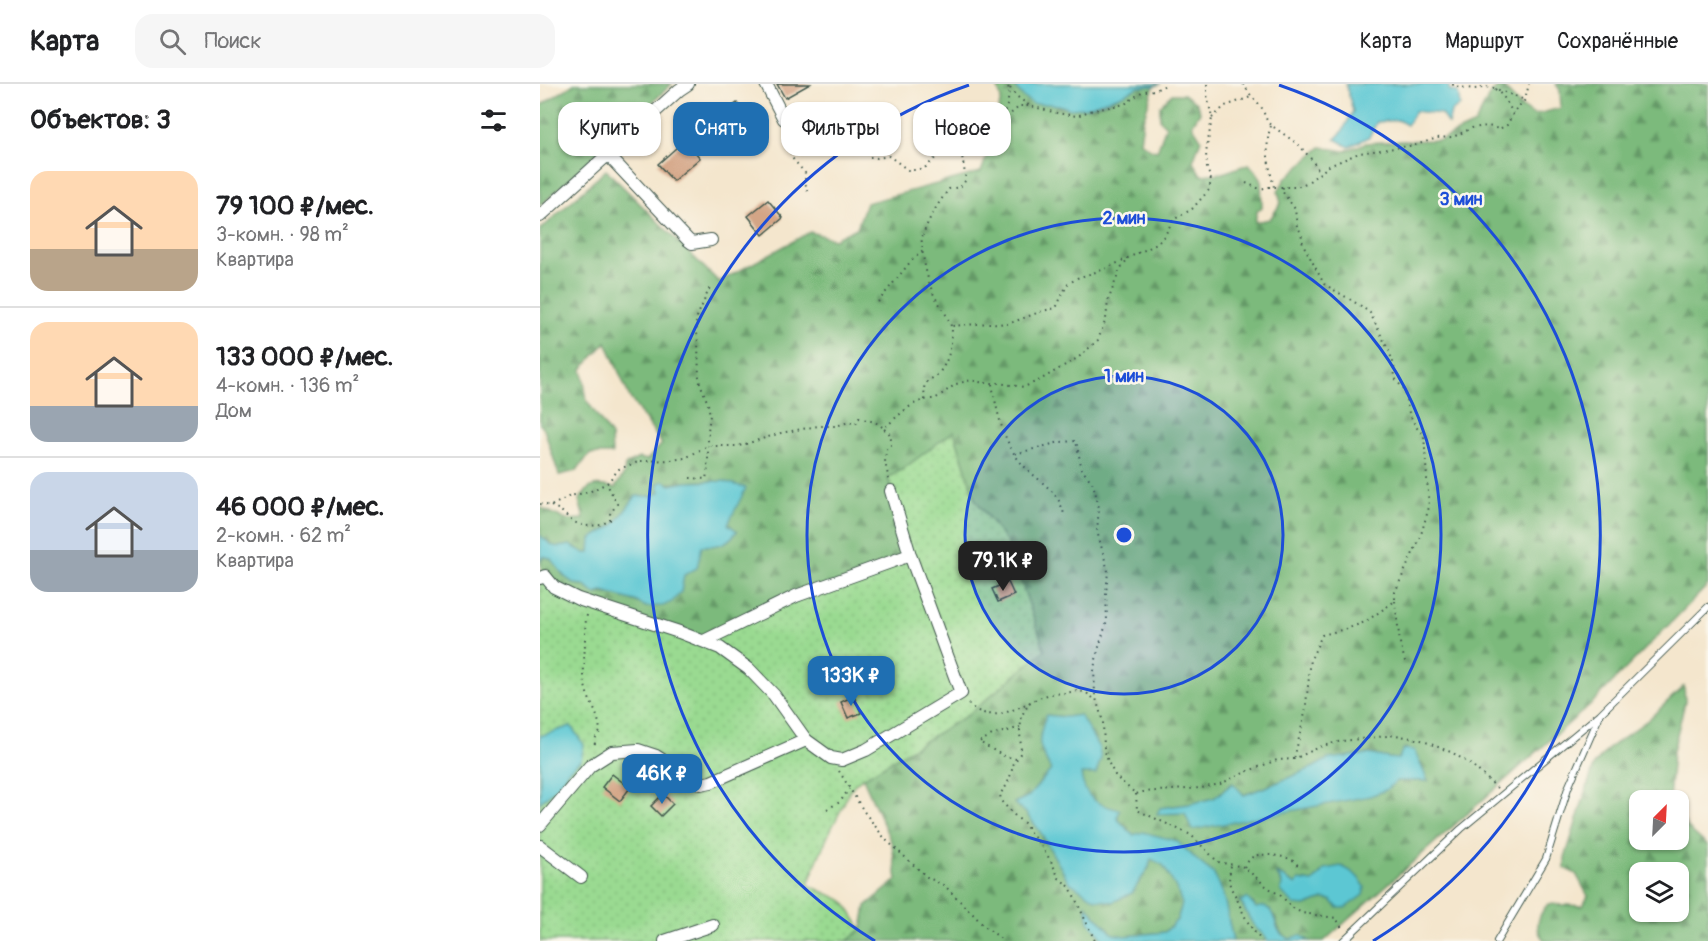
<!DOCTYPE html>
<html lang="ru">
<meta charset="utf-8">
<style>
body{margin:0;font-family:Pangolin,sans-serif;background:#f6f6f6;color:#202124;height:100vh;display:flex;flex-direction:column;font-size:22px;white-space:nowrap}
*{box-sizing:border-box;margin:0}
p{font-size:20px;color:#757577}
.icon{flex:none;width:33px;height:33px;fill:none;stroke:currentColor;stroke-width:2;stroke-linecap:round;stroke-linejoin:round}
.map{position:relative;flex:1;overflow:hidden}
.side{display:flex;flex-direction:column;background:#fff;width:540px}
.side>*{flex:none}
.hud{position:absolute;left:18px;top:18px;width:570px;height:54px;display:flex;gap:12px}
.needle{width:39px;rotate:24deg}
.tools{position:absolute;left:1089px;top:706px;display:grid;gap:12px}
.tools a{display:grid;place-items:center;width:60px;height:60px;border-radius:12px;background:#fff;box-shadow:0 2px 4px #0004;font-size:30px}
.price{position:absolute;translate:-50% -51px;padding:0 14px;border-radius:12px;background:#1f6fb2;color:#fff;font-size:20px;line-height:39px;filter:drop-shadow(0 2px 3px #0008)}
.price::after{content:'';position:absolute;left:50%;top:36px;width:18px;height:14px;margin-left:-9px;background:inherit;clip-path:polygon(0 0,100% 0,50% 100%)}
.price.active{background:#222;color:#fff}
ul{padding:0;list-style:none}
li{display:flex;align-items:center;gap:18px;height:150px;padding:0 30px}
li+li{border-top:2px solid #e0e0e0}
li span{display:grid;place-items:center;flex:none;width:168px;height:120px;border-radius:18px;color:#555}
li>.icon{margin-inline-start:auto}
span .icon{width:72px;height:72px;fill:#fffc;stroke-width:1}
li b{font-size:26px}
h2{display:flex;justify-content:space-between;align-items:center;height:72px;padding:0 30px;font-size:26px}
.pill{padding:0 21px;border-radius:18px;background:#fff;box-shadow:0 2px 4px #0004;font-size:21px;line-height:54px}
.pill.active{background:#1f6fb2;color:#fff}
header{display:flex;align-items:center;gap:36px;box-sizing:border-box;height:84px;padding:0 30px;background:#fff;border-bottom:2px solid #e0e0e0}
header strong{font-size:28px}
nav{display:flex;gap:33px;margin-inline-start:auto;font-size:21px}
.search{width:420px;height:54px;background:#f6f6f6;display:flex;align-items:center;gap:15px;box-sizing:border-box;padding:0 21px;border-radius:18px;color:#757577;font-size:22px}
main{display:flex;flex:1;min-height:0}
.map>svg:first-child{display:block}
</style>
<header>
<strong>Карта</strong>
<div class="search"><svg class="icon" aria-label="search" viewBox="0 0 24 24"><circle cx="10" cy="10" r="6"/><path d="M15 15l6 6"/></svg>Поиск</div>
<nav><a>Карта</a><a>Маршрут</a><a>Сохранённые</a></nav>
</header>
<main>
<section class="side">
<h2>Объектов: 3<svg class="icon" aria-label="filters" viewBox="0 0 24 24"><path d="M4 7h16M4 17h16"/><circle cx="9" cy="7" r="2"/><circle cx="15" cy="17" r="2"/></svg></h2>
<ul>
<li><span style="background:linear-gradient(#ffd9b3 65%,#b9a48a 0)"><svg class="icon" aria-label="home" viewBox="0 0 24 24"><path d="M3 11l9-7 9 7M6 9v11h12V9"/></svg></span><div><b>79 100 ₽/мес.</b><p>3-комн. · 98 m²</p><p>Квартира</p></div></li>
<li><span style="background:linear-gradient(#ffd9b3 70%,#9aa5b1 0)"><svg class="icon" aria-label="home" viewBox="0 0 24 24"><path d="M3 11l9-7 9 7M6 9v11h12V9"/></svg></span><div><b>133 000 ₽/мес.</b><p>4-комн. · 136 m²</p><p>Дом</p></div></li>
<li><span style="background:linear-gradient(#c9d6e8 65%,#9aa5b1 0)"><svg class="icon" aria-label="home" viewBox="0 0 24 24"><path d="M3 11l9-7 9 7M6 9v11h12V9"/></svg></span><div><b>46 000 ₽/мес.</b><p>2-комн. · 62 m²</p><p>Квартира</p></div></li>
</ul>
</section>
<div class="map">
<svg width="1168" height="857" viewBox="0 0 1168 857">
<defs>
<pattern id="grass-dots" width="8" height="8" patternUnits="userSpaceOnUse" patternTransform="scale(1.5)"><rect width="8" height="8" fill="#9ada91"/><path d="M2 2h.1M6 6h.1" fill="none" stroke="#84bc7e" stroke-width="1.8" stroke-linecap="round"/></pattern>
<pattern id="forest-firs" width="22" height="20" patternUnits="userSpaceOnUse" patternTransform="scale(1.5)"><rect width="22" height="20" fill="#7bba7b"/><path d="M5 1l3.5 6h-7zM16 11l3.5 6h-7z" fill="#649866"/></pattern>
</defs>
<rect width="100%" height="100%" fill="#fbf7ec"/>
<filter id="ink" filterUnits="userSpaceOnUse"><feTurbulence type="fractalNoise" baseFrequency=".0167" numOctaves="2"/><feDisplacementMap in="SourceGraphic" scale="12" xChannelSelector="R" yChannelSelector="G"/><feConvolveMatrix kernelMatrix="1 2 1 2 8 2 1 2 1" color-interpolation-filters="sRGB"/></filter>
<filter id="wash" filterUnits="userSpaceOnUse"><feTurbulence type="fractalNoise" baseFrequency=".008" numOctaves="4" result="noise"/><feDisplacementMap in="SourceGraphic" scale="24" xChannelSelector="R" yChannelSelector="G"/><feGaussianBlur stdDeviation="1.35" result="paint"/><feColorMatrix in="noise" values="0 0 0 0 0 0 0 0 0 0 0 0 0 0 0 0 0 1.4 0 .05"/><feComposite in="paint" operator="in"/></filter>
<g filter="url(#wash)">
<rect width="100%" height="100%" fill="#f4e6cd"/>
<!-- grass -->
<path fill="url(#grass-dots)" stroke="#5c8c62" stroke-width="1.5" d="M414 346 435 415 468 460 505 566 428 631 318 697C309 705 306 715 301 726 288 750 277 775 268 801L304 817 322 846 307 857H0V492L355 420 348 394 363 385Z"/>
<!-- forest -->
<g fill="url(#forest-firs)" stroke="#4d7c58" stroke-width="1.5" fill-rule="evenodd">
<path d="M34 0H132L0 122V22Z"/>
<path d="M457 0H476V6C509 20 535 32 570 17 579 13 590 5 599 3 604 2 609 2 614 2L603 36 600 58 612 66 617 67 626 42 620 36V22L632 10H644L656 19 660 28 652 41 661 55 653 77 661 91 683 89 709 80 721 94 722 124 717 127 715 138 730 135 741 119 738 107 745 95 781 63 805 67 826 59 859 57 900 56 935 40 950 10 961 1 981 22 994 31 1021 24 1020 6 1016 0H1168V501L1053 618 784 857H769L767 855 756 854 750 855C739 849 738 843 735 832L716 824 713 819 700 817C706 826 710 837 717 845 722 850 725 851 728 857H693L685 818 680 802 673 789 659 778 593 751 577 734 580 726C569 724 554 720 547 710 537 695 540 650 540 631L526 633 507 631C497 656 498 662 511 686L489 712 474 719 485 728 499 746 529 797 573 818 592 809 609 784 611 775 623 781 637 806 642 820 637 836 625 848 585 852 573 851 547 822C549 840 555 842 563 857H307L322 845 326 822 357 796 352 760 323 694 428 631 505 566 468 460 435 415 414 347 363 385 348 394 369 467 167 556 51 519 3 490C0 482 0 479 4 472L11 475 25 493 35 500 44 501 55 510C69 507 94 516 107 523L141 508 144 491 159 471 162 462C178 462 187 461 197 447L188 440 205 404C185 397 169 396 147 398 137 398 129 401 118 399L120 408 112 412H96L74 441 51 455 50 469H45L30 461C12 465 13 462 0 451V423L26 436 44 435 39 416C51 398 56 400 75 404L84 390 85 381 99 374 107 376 122 360 90 314 66 258 42 285 47 317 71 352 72 370H50L36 387 19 391 4 345 0 340V146L66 86 179 198 270 148 294 155 317 144 326 119 441 88 449 66 461 15ZM829 670 848 674 858 675 888 697H856L846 706 652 745 645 729 620 724 649 720 674 714 692 699 703 711 736 699 774 683 788 675ZM785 785 798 824 791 816 783 815 765 822 741 807 742 799 736 789H739L746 795 756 801 759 796 773 798Z"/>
<path d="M1144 602 1145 618 1133 667 1129 717H1100V756H1138L1139 731 1149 745 1168 762V857H1005C993 845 998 831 1008 820L1043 822 1048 812 1036 790 1025 784V774L1054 681 1070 663 1109 635ZM1100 789H1138V828H1100Z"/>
</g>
<!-- water -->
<g fill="#5bc7d3" stroke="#3d8284" stroke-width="1.5">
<path d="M476 0H621L614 2 599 3 580 12 544 24 530 25 519 21 508 20H493L483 13 476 5Z"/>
<path d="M806 0H908L910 7 918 8 920 21 911 28 908 40 901 30 875 27 867 41 858 36 837 38 829 53 809 63 795 55 802 48 813 27Z"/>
<path d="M125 397 130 401 146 398 184 397 206 404 188 440 197 447C187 461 179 462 162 462L157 484 144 491 141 508 132 518 123 522 106 523 95 517 63 508 55 510 44 501 35 500 25 493 11 475 4 472 0 477V451C13 462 12 465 30 461L45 469H50L51 455 74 441 96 412H112L120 408 118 399Z"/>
<path d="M506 631 526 633 540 631 559 664 561 674 556 690H541C544 715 558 721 580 726L577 734 593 751 603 748 637 757 659 778 673 789 680 802 685 818 693 857H563L558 848 549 838 546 821 573 850 585 852 625 848 637 836 642 820 637 806 623 781 611 775 609 783 592 809 573 818 555 815 529 798 499 746 485 728 474 719 489 712 511 686C497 660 497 658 506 631Z"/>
<path d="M31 642 44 661 41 676 28 687 18 702 0 719V652Z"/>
<path d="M863 665 874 666 888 697H857L846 706 830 712 652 746 645 729 617 730 620 724 649 720 674 714 693 699 704 711 736 699 774 683 788 675 829 670 848 674 858 675Z"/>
<path d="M801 782C812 787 819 792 825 803L823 811 805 824H798L791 816 783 815 765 822 754 821 741 807 742 799 736 789 756 801 759 796 773 798 785 785Z"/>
<path d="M707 814 716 824C733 818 733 834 738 845 740 850 745 853 750 855L760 851 769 857H728C725 851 723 850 718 846 710 839 706 826 700 817Z"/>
</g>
<g id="blocks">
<!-- building -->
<g fill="#d4a586">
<path d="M237 0H270L245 14Z"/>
<path d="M197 19 208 33 187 48 177 34Z"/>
<path d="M145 56 160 74 133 97 118 80Z"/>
<path d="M228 116 243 134 223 151 208 132Z"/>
<path d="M452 466 456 476 442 481 438 471Z"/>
<path d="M468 498 474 511 458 518 452 505Z"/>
<path d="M314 612 321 629 308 634 301 618Z"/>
<path d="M72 690 90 704 80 717 62 703Z"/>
<path d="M123 710 133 720 121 732 111 722Z"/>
</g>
</g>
</g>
<g filter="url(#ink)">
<use href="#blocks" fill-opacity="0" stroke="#3f564b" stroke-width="1.5"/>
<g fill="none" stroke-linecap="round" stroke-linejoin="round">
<defs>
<g id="lane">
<path d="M803 857 921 745 1060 630 1168 523"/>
<path d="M957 857 1006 775 1028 704 1059 633"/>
</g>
<g id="street">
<path d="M226 0 244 35"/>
<path d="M68 71 148 156 152 159 171 156"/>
<path d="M0 132 139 6 148 0"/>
<path d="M0 494 5 492 14 503 38 515 139 548 180 564 209 585 234 611 266 656 291 674 302 676 326 666 421 609 370 471 351 407"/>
<path d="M164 557 256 512 370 471"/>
<path d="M0 741 50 682 72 668 98 666 116 672 161 700 171 698 266 656"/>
<path d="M0 762 41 793"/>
<path d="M125 857 173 841"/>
</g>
</defs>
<!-- lane casing -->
<use href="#lane" stroke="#3f564b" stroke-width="8"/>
<!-- street casing -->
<use href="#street" stroke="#3f564b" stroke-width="14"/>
<!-- path -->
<g stroke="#3f564b" stroke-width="2" stroke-dasharray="1.5 4.5" stroke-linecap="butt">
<path d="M703 0 712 13 721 22 728 39 759 61 772 76 780 89"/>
<path d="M913 0V2L934 5 951 3 985 16"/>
<path d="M470 4 476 12 490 22"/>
<path d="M955 5 963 12 973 29"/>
<path d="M672 34 685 22 711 13"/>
<path d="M462 37 480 22H490L517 29 537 32 549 27 585 20 603 7 615 6 628 0"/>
<path d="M731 42C724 60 729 84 734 103"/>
<path d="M246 46 247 55 251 63 252 74 265 89V98L268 109"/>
<path d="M330 73 337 74 349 72 368 86H376L386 83 404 66 428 61"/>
<path d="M706 99 720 105 729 103H757L768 98 789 82 819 69 876 61 897 54 913 53 932 44 948 42 959 45 967 41 975 26 985 16 989 0"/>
<path d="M743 103 742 107 755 125 757 143 761 148 763 160 784 200 821 222 830 229 849 267 854 281 855 294 864 306 869 329 876 343 884 351 889 423 880 454 855 508V517L825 538 809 544 782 551 771 575 765 629 754 675"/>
<path d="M338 218 371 177 383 167"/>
<path d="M411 242C407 229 399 221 393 209 388 199 380 164 382 154 387 137 398 119 409 105L420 103 426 96 422 72C431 54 436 61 447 51 462 36 471 23 468 0"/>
<path d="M452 300C457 327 463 360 483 381 494 393 511 403 519 417 521 421 523 426 524 430"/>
<path d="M385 316C385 311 383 305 385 301 387 296 396 293 399 289 410 275 412 259 412 242L450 239 468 240 502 227 516 224 527 201 537 194 565 185 617 160 625 151 633 136 652 125 669 106 671 96 667 84 666 69 672 34 667 11V0"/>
<path d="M344 345C351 349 351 353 351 361L346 366 345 378 349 396"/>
<path d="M475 370 520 358 536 357 542 386 552 398 555 407 559 424 557 447 568 487 566 510 567 537 559 563 554 584 555 611 563 638 564 664 568 678 576 693 596 710 603 708 661 704 680 700 708 687 737 676 754 675 782 662 802 657 856 651 881 656 913 669 933 682 957 704"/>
<path d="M150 394 166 395 168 384V347L170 331 168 320 159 296 158 258 156 240 157 233 170 203"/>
<path d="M0 420 11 422 30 412 49 408 67 399 79 385 101 377 131 376 145 374 168 362H199L241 349 278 342H296L309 338 316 340 319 334 335 338 344 344C359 332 373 314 395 315L416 300 431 296 444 299H458L484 303 500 296 539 273 558 256 566 235 568 217 580 185 587 176"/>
<path d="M11 422 20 426 33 438 46 442 61 441 70 436V430L77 420 67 400"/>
<path d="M855 517 860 559 866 581"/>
<path d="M47 531C45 540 45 546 45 555 45 575 41 593 48 612 54 626 59 632 60 648L56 653 54 664"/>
<path d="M490 618 482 631 480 646 481 668 473 681 471 690 467 701 460 710 461 717 476 733 484 739 491 750 499 759 511 777 519 794 530 803 555 857"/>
<path d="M428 620C454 644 480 620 507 611 512 609 519 610 525 609 540 606 545 606 555 616"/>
<path d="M476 675 464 672 439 658 454 650 468 647 480 643"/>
<path d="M299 687 325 729 346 756 387 793 405 802 432 829 444 842 464 857"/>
<path d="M596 710 597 726 651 751 678 778 704 783 726 802 741 812 753 824 762 829 796 834 802 844"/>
<path d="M287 725 300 718 309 705"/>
<path d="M691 782C690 788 688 795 690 801 691 806 695 810 697 815 704 832 710 844 722 857"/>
<path d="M704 783C707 779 710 774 714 772 722 769 747 772 754 777 756 779 758 782 761 784"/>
</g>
<!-- lane -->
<use href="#lane" stroke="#fff" stroke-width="6"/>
<!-- street -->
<use href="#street" stroke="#fff" stroke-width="12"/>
</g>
</g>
<!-- distance rings -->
<circle cx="584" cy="451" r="159" fill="#1d4ed8" fill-opacity=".12"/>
<g fill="none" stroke="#1d4ed8" stroke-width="3">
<circle cx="584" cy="451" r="159"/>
<circle cx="584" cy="451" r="317"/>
<path d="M335 857A476 476 0 0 1 429 1M739 1A476 476 0 0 1 833 857"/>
</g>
<circle cx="584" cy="451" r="9" fill="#1d4ed8" stroke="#fbf7ec" stroke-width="3"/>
<g font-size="18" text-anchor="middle" font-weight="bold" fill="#1d4ed8" stroke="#fbf7ec" stroke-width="5" stroke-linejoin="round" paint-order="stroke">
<text x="921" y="121">3 мин</text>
<text x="584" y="140">2 мин</text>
<text x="584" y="298">1 мин</text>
</g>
</svg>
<div class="tools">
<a><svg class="needle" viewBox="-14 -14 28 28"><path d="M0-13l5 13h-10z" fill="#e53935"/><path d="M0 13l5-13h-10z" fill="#757577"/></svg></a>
<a><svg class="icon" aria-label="layers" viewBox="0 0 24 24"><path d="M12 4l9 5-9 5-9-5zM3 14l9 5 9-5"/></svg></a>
</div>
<b class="price active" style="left:463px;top:508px">79.1K ₽</b>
<b class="price" style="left:311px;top:623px">133K ₽</b>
<b class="price" style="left:122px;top:721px">46K ₽</b>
<div class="hud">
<a class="pill">Купить</a>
<a class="pill active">Снять</a>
<a class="pill">Фильтры</a>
<a class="pill">Новое</a>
</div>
</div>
</main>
